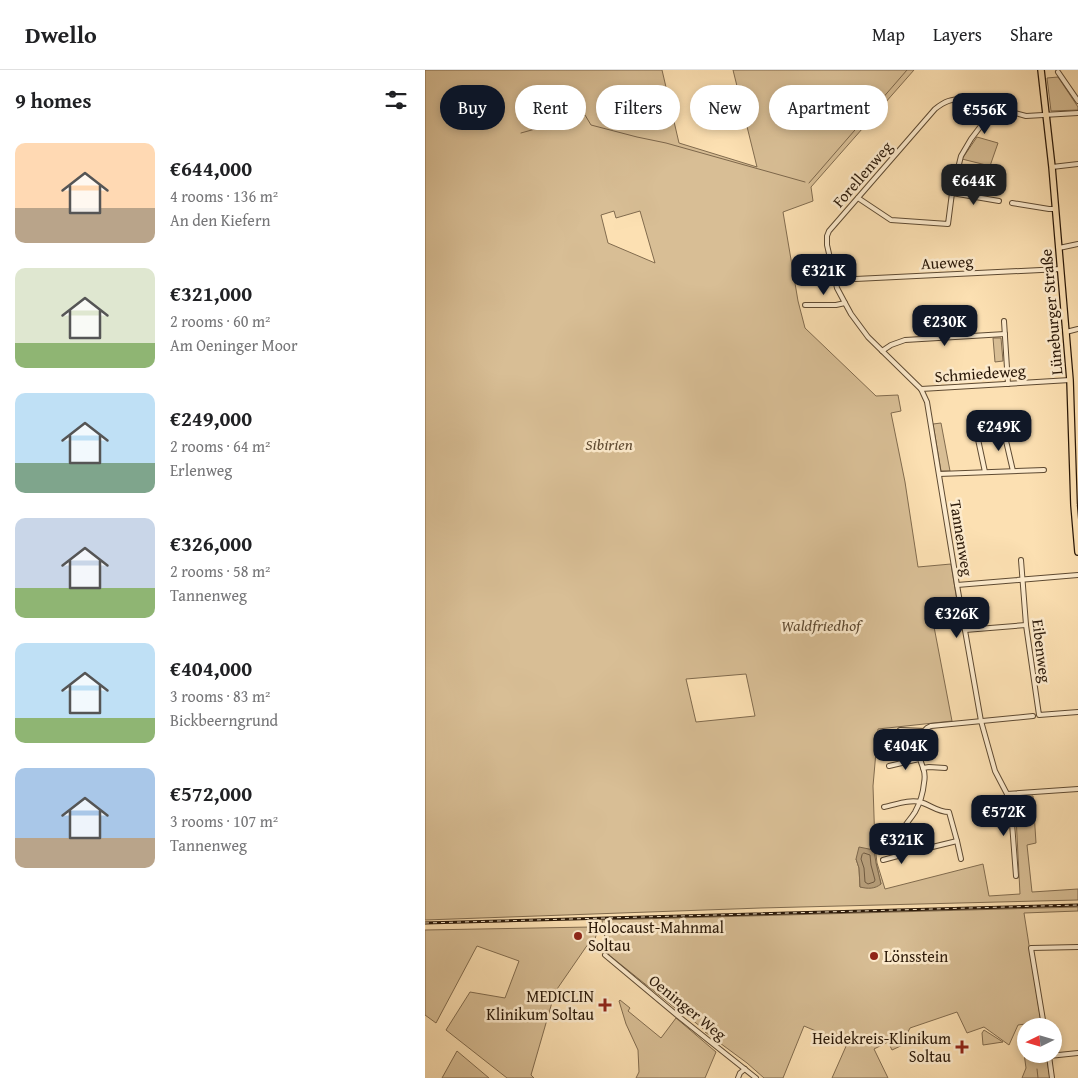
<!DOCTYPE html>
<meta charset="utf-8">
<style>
body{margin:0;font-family:"Gentium Book Plus",serif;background:#f2f2f2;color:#202124;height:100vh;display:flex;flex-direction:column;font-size:19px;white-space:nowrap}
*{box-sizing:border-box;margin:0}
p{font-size:16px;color:#757577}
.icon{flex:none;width:28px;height:28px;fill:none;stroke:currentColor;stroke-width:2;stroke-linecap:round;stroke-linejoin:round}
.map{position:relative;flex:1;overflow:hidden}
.drawer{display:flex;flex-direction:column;background:#fff;width:425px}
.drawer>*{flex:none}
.top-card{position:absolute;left:15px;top:15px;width:475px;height:45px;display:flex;gap:10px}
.needle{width:32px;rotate:265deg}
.buttons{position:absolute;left:592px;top:948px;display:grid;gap:10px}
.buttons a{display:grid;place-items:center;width:45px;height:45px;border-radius:50%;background:#fff;box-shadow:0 2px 8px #0003;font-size:25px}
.price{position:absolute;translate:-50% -42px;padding:0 11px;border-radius:10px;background:#111827;color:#fff;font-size:16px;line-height:32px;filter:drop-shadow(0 1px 2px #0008)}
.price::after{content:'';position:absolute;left:50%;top:30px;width:15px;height:11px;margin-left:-8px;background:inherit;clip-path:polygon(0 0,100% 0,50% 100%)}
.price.current{background:#222;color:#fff}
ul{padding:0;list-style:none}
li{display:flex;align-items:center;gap:15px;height:125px;padding:0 15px}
li span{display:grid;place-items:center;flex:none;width:140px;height:100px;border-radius:10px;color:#555}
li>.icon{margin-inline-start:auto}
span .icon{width:60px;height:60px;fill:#fffc;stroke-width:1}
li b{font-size:21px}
h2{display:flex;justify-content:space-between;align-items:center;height:60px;padding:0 15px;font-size:21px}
.chip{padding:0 18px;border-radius:22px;background:#fff;box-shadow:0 2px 8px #0003;font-size:18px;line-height:45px}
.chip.current{background:#111827;color:#fff}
header{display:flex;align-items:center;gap:30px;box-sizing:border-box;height:70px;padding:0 25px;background:#fff;border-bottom:1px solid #e0e0e0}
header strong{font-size:24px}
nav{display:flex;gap:28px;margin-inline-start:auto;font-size:18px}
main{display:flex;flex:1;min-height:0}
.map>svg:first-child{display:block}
</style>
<header>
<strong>Dwello</strong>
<nav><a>Map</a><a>Layers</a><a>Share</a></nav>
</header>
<main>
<section class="drawer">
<h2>9 homes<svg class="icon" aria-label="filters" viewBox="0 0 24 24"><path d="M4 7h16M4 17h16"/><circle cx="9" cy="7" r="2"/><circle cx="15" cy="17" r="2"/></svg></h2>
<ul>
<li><span style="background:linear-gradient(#ffd9b3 65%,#b9a48a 0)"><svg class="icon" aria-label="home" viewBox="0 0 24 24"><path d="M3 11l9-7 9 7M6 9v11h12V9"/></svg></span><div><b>€644,000</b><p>4 rooms · 136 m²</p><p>An den Kiefern</p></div></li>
<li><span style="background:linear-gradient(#dfe7d0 75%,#8fb573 0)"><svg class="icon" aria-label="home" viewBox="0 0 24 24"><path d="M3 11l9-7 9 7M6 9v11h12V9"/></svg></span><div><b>€321,000</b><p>2 rooms · 60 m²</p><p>Am Oeninger Moor</p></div></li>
<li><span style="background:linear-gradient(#bfe0f5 70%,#7fa58c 0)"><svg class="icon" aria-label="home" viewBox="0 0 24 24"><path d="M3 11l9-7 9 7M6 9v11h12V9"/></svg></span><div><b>€249,000</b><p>2 rooms · 64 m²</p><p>Erlenweg</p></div></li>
<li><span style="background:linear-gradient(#c9d6e8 70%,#8fb573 0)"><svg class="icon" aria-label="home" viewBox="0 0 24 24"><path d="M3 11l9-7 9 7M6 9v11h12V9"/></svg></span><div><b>€326,000</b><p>2 rooms · 58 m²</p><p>Tannenweg</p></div></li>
<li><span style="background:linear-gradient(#bfe0f5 75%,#8fb573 0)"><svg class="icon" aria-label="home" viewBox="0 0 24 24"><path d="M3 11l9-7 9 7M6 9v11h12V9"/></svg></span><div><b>€404,000</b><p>3 rooms · 83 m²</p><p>Bickbeerngrund</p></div></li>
<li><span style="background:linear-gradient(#a9c7e8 70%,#b9a48a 0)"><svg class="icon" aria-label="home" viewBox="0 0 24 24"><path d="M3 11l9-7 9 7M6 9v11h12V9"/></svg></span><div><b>€572,000</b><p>3 rooms · 107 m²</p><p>Tannenweg</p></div></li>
</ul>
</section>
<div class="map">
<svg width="653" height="1008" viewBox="0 0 653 1008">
<rect width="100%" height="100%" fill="#fce0b2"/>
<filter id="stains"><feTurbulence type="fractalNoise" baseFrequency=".004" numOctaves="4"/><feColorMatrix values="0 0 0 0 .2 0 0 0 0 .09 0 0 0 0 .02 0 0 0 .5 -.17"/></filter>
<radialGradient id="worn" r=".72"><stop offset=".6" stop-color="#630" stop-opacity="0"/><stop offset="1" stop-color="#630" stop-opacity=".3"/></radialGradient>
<!-- green -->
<g fill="#d8be95" stroke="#816b4e" fill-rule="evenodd">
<path d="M0 0H237L254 73 332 97 308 0H489L386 117 388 131 358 142 373 231 380 258 451 326 473 325 476 341 466 343 480 412 493 497 526 494 533 537 506 541 527 651 453 659 448 716 450 776 452 793 460 819 558 794 564 826 595 824 590 727 608 726 611 773 602 775 607 822 653 819V830L336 838 0 850ZM189 141 191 148 215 141 230 193 183 173 176 145ZM321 604 330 646 271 652 261 609ZM431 789 451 793 456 814 435 817 434 798Z"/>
<path d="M633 7 653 37V40L626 41 622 8Z"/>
<path d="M552 67 573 73 565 96 537 89Z"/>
<path d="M568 268H576L578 291 570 292Z"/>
<path d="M516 353 525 401H516L508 354Z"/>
<path d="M653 837V841L599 843 616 952 593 955 584 975 559 957 542 963 532 942 485 958 481 966 482 973 467 980 463 972 449 979 463 1008H407L422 974 379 956 358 1008H339L322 993 280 962 281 961 256 941 255 942 184 885 182 881 177 850Z"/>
<path d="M166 857H169L172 862 170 869 166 871 161 877 130 922 106 1005 109 1008H82L21 960 45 922 80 928 94 891 52 876 11 953 0 945V860Z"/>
<path d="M195 930 205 938 203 941 236 968 251 948 291 982 280 1008H211L214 1002 213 980 201 954 194 931Z"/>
<path d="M559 960 578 972 558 975 557 963Z"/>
<path d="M601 960V984H621L625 1008H597L601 998 596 961Z"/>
<path d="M32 981 64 1008H17Z"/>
</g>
<!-- water -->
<path fill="#b59c78" stroke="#7d674b" d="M434 777 449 780 451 793 456 814C450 819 443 819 435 817L434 798 431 789Z"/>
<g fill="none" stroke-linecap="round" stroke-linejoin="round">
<!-- shore -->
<path stroke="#705a40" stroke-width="1" d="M439 783 445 785 446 795 450 810 449 812 443 814 440 812 439 798 436 789 437 785Z"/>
<!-- stream -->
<g stroke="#7d674b" stroke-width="1">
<path d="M96 63 160 45 166 55 212 67 241 73 380 112"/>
<path d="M384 113 482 0"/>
<path d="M612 999 613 1008"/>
</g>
<defs>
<g id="minor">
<path d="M633 2 653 31"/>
<path d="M627 97 653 94"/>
<path d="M527 123 574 131"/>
<path d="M433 128 466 150 523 154 527 123 536 86 546 69 565 44 566 37"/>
<path d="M587 133 624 139H630"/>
<path d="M634 178 653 174"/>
<path d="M410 210 636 199"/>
<path d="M380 235H411L420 233"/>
<path d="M579 251 583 314"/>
<path d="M641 262 653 259"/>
<path d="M457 281 466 275 480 270 580 264"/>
<path d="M496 319 645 310"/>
<path d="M578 358 588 401"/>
<path d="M551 360 560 402"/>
<path d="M514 404 619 400"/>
<path d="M596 490 601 555 614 645 653 642"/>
<path d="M532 515 653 505"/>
<path d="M540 560 601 555"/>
<path d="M475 660 499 661"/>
<path d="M464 696 494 689"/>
<path d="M498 698 504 697 520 698"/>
<path d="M582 724 653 719"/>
<path d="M459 737C470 735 484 729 495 732 506 735 512 742 524 742L532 771 495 780 490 779"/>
<path d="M532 771 536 789"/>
<circle cx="487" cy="778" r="3.5"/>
<path d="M485 776C472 757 480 758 490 742 495 733 498 724 499 713 500 708 500 703 498 698 497 694 495 691 495 687 495 682 497 665 500 660 502 657 503 657 506 656L608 646"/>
<path d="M458 790 480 784 485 780"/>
<path d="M591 806 586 740 582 724 570 701 556 651 532 515 502 332 496 319 443 267 426 244 420 233 412 218 402 175V166L404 161 510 39C520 31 526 29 539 29L601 46 653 43"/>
<path d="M180 885 253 946 331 1008"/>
<path d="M619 956 606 878 653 877"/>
<path d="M624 986 653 983"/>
<path d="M624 986 627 1008"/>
<path d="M313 1008 315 1003 320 999"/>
</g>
<path id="primary" d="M616 0 627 97 645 310 649 435 653 482"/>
</defs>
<!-- minor casing -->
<use href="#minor" stroke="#5e4a32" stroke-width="6"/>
<!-- primary casing -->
<use href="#primary" stroke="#2a1808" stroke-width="8"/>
<!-- minor -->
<use href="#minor" stroke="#fdebcd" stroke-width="4"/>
<!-- primary -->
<use href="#primary" stroke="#fce0b2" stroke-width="5.5"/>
<defs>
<path id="rail" d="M0 853 653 835"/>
</defs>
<!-- rail casing -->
<use href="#rail" stroke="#2a1808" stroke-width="3"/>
<!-- rail -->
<use href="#rail" stroke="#fdebcd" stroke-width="1" stroke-dasharray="4" stroke-linecap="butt"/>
</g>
<!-- markers -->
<g fill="#8f2418" stroke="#fdebcd" stroke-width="2">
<circle cx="153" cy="866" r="5"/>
<circle cx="449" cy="886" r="5"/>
<path d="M177.5 927.5h5v5h5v5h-5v5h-5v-5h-5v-5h5z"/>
<path d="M534.5 969.5h5v5h5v5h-5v5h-5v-5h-5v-5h5z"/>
</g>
<g text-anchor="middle" stroke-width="5" stroke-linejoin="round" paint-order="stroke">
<!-- street labels -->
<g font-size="16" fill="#2a1808" stroke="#fdebcd">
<text transform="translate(437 104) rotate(-49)" y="6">Forellenweg</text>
<text transform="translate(522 192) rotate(-3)" y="6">Aueweg</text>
<text transform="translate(626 242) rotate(-95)" y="6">Lüneburger Straße</text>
<text transform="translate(555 303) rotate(-4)" y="6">Schmiedeweg</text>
<text transform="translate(537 468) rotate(81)" y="6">Tannenweg</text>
<text transform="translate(617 581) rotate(83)" y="6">Eibenweg</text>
<text transform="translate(263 937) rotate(39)" y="6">Oeninger Weg</text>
</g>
<!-- park labels -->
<g font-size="16" font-style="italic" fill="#5e4a32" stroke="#fdebcd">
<text x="184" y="380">Sibirien</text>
<text x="396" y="561">Waldfriedhof</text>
</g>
<!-- poi labels -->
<g font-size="16" fill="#2a1808" stroke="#fdebcd" text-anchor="start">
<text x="163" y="863">Holocaust-Mahnmal<tspan x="163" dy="18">Soltau</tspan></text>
<text x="459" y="892">Lönsstein</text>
<text x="169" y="932" text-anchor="end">MEDICLIN<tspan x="169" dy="18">Klinikum Soltau</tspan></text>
<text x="526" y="974" text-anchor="end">Heidekreis-Klinikum<tspan x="526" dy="18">Soltau</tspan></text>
</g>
</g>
<rect width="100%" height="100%" filter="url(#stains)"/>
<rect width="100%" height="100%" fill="url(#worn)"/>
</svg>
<div class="buttons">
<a><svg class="needle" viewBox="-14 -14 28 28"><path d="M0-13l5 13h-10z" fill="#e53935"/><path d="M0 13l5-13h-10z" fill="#757577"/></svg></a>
</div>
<b class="price" style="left:560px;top:65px">€556K</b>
<b class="price current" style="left:549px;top:136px">€644K</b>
<b class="price" style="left:399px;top:226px">€321K</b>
<b class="price" style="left:520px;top:277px">€230K</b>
<b class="price" style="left:574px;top:382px">€249K</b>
<b class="price" style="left:532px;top:569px">€326K</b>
<b class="price" style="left:481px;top:701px">€404K</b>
<b class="price" style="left:579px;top:767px">€572K</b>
<b class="price" style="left:477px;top:795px">€321K</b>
<div class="top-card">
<a class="chip current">Buy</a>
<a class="chip">Rent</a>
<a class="chip">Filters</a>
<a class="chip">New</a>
<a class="chip">Apartment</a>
</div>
</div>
</main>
